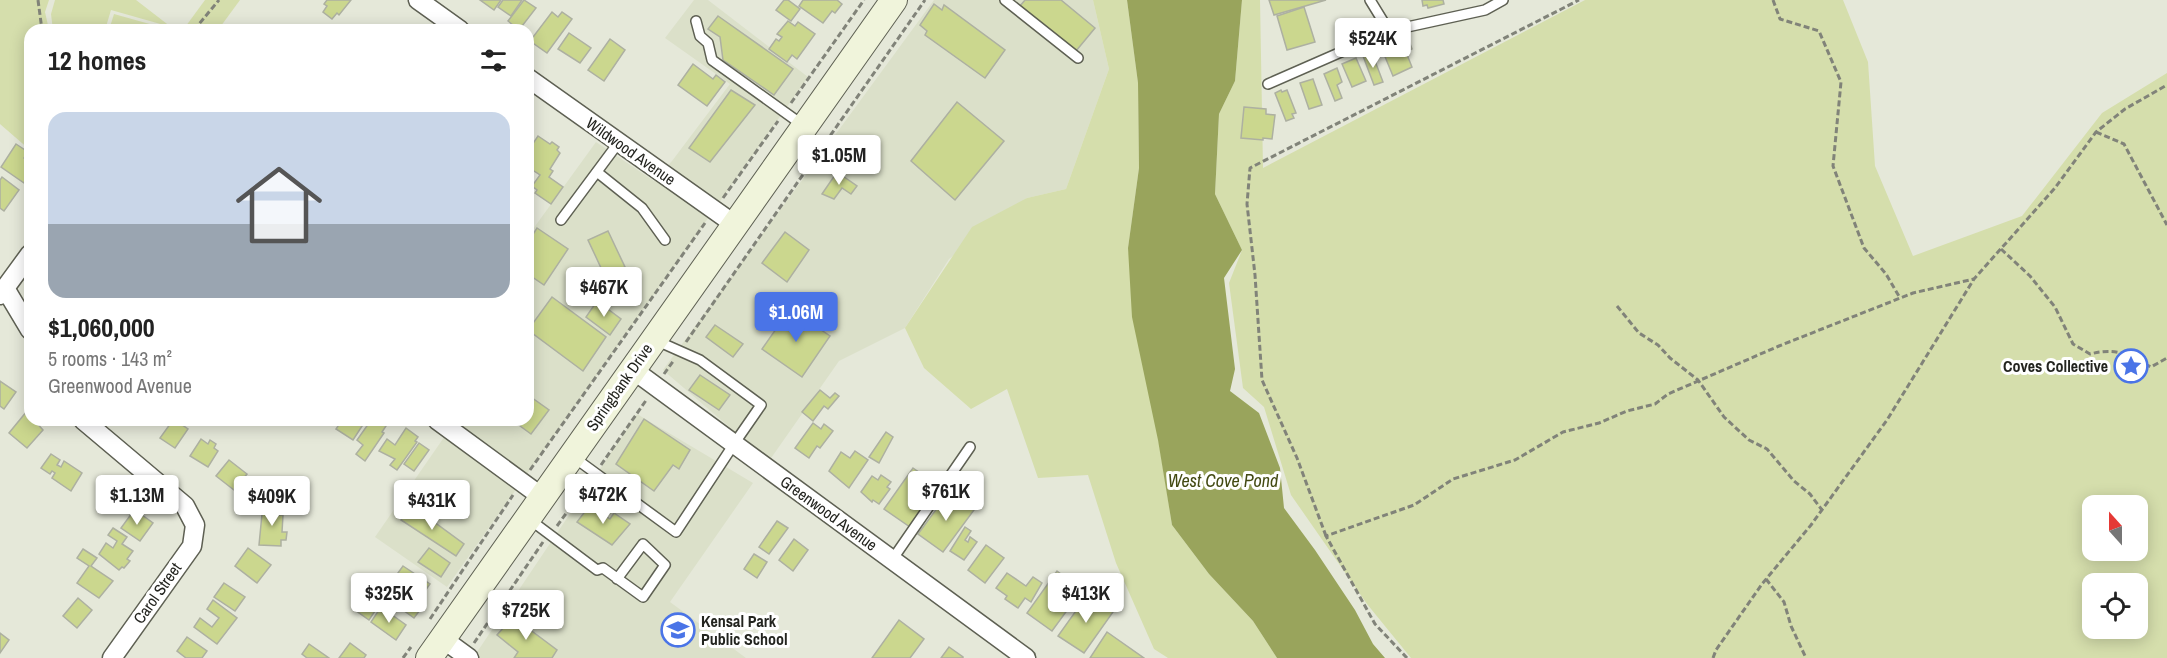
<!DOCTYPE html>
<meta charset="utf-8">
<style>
body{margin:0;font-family:"Archivo Narrow",sans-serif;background:#f2f2f2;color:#222;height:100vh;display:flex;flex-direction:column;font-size:22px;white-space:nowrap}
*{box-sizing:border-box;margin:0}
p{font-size:20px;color:#767676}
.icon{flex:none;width:33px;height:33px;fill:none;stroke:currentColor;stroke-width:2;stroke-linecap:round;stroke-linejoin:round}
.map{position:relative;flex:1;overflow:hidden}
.drawer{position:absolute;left:24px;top:24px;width:510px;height:402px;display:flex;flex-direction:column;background:#fff;border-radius:18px;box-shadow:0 3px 15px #0003}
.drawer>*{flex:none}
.needle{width:39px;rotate:339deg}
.fabs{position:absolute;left:2082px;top:495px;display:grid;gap:12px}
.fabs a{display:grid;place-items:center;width:66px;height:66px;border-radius:12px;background:#fff;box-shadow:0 3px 15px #0003;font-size:30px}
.price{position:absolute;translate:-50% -51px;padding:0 14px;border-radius:6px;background:#fff;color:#222;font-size:20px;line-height:39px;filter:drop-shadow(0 2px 3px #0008)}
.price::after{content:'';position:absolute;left:50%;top:36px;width:18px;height:14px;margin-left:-9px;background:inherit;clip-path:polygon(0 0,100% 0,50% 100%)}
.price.on{background:#4a74e7;color:#fff}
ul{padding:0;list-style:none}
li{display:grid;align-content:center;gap:12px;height:318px;padding:0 24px}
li+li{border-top:2px solid #e0e0e0}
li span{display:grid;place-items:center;height:186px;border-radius:18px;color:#555}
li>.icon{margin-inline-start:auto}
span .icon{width:108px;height:108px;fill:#fffc;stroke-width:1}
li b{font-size:26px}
h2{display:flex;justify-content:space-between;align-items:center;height:72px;padding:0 24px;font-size:26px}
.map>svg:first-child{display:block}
</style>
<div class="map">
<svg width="2167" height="658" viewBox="0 0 2167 658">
<rect width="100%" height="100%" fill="#e5e8d9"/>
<!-- built -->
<g fill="#dbe0c9">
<path d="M694 0H708L808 77 447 587 375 537 456 420H528V236L596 142 654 181 672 161 730 84 665 38Z"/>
<path d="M934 0H1093L1109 69 1066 189 1027 198 949 259 905 328 839 361 769 461 663 370Z"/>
<path d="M637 414 753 483 670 602 746 658H473Z"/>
</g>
<!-- green -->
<g fill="#d5deac" fill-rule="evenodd">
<path d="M0 0H49L45 12 49 30H30V150L0 124Z"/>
<path d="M55 0H136L171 27 111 10 105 30H53L51 14Z"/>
<path d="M205 0H240L218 30H183Z"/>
<path d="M1093 0H1127L1138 83 1139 168 1128 248 1172 525 1209 574 1253 621 1277 658H1168L1154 649 1116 563 1088 475 1038 478 1007 389 971 409 924 368 905 328 972 227 1027 198 1066 189 1109 69Z"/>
<path d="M1242 0H1260L1263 168 1585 0H1843L1868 62 1875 166 1913 256 2022 216 2102 113 2167 73V658H1411L1367 604 1291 495 1264 407 1243 388 1229 283 1242 250 1215 194 1219 114 1235 81ZM2092 506H2138V550H2092ZM2092 584H2138V628H2092Z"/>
<path d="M114 14 171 30H109Z"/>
</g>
<!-- water -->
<path fill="#99a45c" d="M1127 0H1242L1235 81 1219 114 1215 194 1242 250 1224 278 1235 369 1230 391 1259 413 1280 468 1284 508 1315 550 1355 610 1373 644 1385 658H1277L1253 621 1209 574 1172 525 1158 440 1132 317 1128 248 1139 168 1138 83Z"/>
<!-- building -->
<g fill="#cbd78e" stroke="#adb0a1" stroke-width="1.5">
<path d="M327 0H351L339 15 337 13 332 19 323 12 327 6 324 4Z"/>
<path d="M480 0H501L494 10Z"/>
<path d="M503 0H522L511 16 498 7Z"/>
<path d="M524 0 536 8 519 30 508 21Z"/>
<path d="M784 0H788L800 9 791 21 776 10Z"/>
<path d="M803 0H837L842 4 835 13 832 11 823 23 799 6Z"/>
<path d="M1025 0H1061L1095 28 1076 51 1020 6Z"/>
<path d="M1269 0H1326L1274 15Z"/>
<path d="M1422 0H1443L1444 4 1428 8 1427 5 1423 6Z"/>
<path d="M934 4 942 10 944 5 1005 50 985 78 925 35 927 31 920 25Z"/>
<path d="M1304 7 1315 42 1287 50 1277 16Z"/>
<path d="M552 12 558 17 562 12 572 19 547 53 530 41Z"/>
<path d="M718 16 793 69 774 95 723 60 720 37 708 29Z"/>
<path d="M788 21 795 26 798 22 815 34 797 59 792 55 787 62 769 49 776 39 779 41 782 37 777 34Z"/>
<path d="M569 33 591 48 580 63 558 49Z"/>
<path d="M610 39 625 50 604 81 588 70Z"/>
<path d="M1400 39 1402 44 1409 41 1412 49 1406 52 1412 67 1393 76 1381 47Z"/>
<path d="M1372 53 1383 82 1374 85 1363 56Z"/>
<path d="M1356 58 1366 81 1352 87 1342 64Z"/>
<path d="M693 64 713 79 716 75 725 82 707 106 678 85Z"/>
<path d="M1337 68 1342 82 1337 85 1342 98 1335 101 1324 74Z"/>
<path d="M1313 79 1322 105 1309 109 1300 83Z"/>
<path d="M731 90 755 105 710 162 689 148Z"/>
<path d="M1281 90 1282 92 1287 90 1296 113 1292 114 1294 118 1286 121 1275 93Z"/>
<path d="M957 102 1004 141 955 200 911 161Z"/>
<path d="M1244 107 1266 109V114L1275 115 1272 139 1263 138V140L1241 138Z"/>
<path d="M538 136 550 144 552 142 559 147 557 150 560 153 550 169 553 171 549 177 563 187 551 204 535 193 537 190 532 186 540 175 528 167V151Z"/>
<path d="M16 144 28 152 24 158 30 162V173L24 183 1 167Z"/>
<path d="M837 172 857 186 851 194 842 188 834 199 822 194Z"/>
<path d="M2 177 19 190 4 211 0 208V180Z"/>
<path d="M537 228 568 249 544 285 528 274V242Z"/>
<path d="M608 231 625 267 610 274 607 268 602 270 588 240Z"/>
<path d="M785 232 809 250 787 282 762 263Z"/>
<path d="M552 297 606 337 583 371 528 330Z"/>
<path d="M597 301 621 319 610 335 586 317Z"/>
<path d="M790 309 830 336 802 377 762 349Z"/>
<path d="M715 325 743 344 733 357 706 337Z"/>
<path d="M700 375 730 395 719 410 689 390Z"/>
<path d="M0 381 16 392 4 409 0 406Z"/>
<path d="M820 390 830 398 835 393 839 396 828 409 824 406 813 421 802 412Z"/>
<path d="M528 395 549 410 531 434 512 420H528Z"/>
<path d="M27 411 30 413V420H34L43 430 27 448 9 433Z"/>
<path d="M644 419 690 450 679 469 673 465 654 491 616 464Z"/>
<path d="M173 420H184L181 424 188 429 175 448 160 438Z"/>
<path d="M342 420H361L364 423 353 440 336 429Z"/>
<path d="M374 420H384L388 423 382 432 384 433 365 461 356 454 363 445 357 440 369 423 370 424Z"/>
<path d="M813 423 821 429 824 424 833 431 820 448 817 446 809 458 795 448Z"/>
<path d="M406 428 418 437 415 441 417 442 397 470 390 465 395 459 379 451 387 439 395 445Z"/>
<path d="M886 432 893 437 879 463 869 457Z"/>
<path d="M201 439 208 444 210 440 216 444 214 448 218 451 208 467 190 456Z"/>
<path d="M419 443 429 450 414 471 404 464Z"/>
<path d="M855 451 868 460 849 488 829 471 841 452 850 458Z"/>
<path d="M51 454 60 460 57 465 61 467 64 461 82 473 71 491 52 478 55 473 52 471 50 474 41 468Z"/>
<path d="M229 460 247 474 234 490 216 476Z"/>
<path d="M913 468 939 486 910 527 884 509Z"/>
<path d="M881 475 891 482 887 487 890 489 879 504 873 500 872 502 861 492 872 476 878 480Z"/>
<path d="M949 492 974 510 943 552 918 534Z"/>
<path d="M263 504H278V515H283L282 532H287L286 540H281V546L259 545Z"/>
<path d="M411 505 464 544 456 556 401 520Z"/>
<path d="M590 505 610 519 614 513 630 524 612 545 577 522Z"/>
<path d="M132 513 140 518 142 515 153 523 140 541 121 528Z"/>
<path d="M777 521 788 528 769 554 759 547Z"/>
<path d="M965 527 971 531 965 540 968 542 970 537 977 542 964 560 950 551Z"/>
<path d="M113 528 127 537 122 544 133 551 127 559 130 561 124 568 122 567 119 570 99 554 106 543 113 548 117 541 108 535Z"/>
<path d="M794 539 808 550 793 571 779 560Z"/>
<path d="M986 545 1004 558 985 583 968 570Z"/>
<path d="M248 548 271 565 257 583 235 566Z"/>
<path d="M429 548 450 563 441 577 418 562Z"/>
<path d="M83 549 97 558 91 566 113 581 99 598 77 583 89 566 77 558Z"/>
<path d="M754 554 767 562 757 578 744 569Z"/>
<path d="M403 566 430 584 420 598 403 586 404 583 395 577Z"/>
<path d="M1057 571 1082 590 1052 631 1027 613Z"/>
<path d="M1007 573 1026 586 1033 577 1042 583 1031 602 1025 598 1018 608 1005 599 1007 596 996 588Z"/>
<path d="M224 583 245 597 235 611 214 597Z"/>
<path d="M396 588 412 600 409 603 420 610 414 618 388 599Z"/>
<path d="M1088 594 1113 612 1084 653 1058 636Z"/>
<path d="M366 596 379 605 369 620 355 610Z"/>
<path d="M78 598 92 610 77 628 63 616Z"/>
<path d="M213 600 237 618 217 644 194 627 200 618 212 627 219 618 207 609Z"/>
<path d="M381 607 406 625 396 640 371 622Z"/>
<path d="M513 617 557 650 552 658H514L518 652 497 635Z"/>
<path d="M899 620 924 639 910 658H872Z"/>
<path d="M1107 632 1144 658H1090Z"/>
<path d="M0 633 9 640 0 653Z"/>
<path d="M187 637 207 651 202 658H186L177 651Z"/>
<path d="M350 643 366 655 364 658H339Z"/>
<path d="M309 644 329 658H307L302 654Z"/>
<path d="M949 647 963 657V658H941Z"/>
</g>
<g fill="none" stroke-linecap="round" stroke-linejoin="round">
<defs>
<g id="service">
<path d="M1005 0 1078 58"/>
<path d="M1370 0 1389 31"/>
<path d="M696 21 700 36 708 43 712 60 804 126"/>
<path d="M1268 84 1389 31 1485 10 1503 0"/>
<path d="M597 172 642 208 665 240"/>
<path d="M561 220 619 142"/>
<path d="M572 456 676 532 734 444 761 405 700 360 655 340"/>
<path d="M529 519 597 570 603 568 643 597 665 565 643 544 617 579"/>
<path d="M892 560 970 447"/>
</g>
<g id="minor">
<path d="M418 0 460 30"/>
<path d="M528 78 734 224"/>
<path d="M5 288 30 330"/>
<path d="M0 295 30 254"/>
<path d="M632 369 1026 658"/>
<path d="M83 420 185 506 195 525 192 546 112 658"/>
<path d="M437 420 542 497"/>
<path d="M443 639 469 658"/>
</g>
<path id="secondary" d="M429 658 894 0"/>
</defs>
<!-- service casing -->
<use href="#service" stroke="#5e6053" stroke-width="12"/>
<!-- minor casing -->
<use href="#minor" stroke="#5e6053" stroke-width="21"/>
<!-- secondary casing -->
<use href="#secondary" stroke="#5e6053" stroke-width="28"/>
<!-- path -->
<g stroke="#818379" stroke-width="3" stroke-dasharray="6 3" stroke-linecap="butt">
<path d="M38 0 42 30"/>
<path d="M1773 0 1780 19 1819 31 1841 82 1833 166 1864 248 1886 274 1900 298"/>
<path d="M194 30 219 0"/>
<path d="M791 103 864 0"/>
<path d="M2096 132 2124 144 2167 225"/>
<path d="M723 198 778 121"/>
<path d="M2001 249 2030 276 2055 307 2073 344 2090 354C2118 347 2126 355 2151 367L2167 358"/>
<path d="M1617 306 1639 333 1658 345 1670 358 1698 380 1724 417 1749 440 1767 449 1794 481 1810 494 1822 510"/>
<path d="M686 342 925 0"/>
<path d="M664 374 674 360"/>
<path d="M601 465 647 399"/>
<path d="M530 470 705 223"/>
<path d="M557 526 588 483"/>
<path d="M1326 536 1297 458 1262 380 1255 275 1247 204 1250 168 1579 0"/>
<path d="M1766 579 1784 602 1791 626 1806 658"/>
<path d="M430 619 513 495"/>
<path d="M474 643 543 542"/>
<path d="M403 658 411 647"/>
<path d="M1407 658 1375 624 1326 536 1414 505 1453 479 1515 460 1563 432 1599 423 1627 411 1655 404 1668 394 1779 346 1913 293 1974 279"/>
<path d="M1713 658 1716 650 1762 584 1811 525 1887 420 1974 279 2055 188 2096 132 2125 109 2167 85"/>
</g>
<!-- service -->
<use href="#service" stroke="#fff" stroke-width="9"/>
<!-- minor -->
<use href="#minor" stroke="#fff" stroke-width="18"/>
<!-- secondary -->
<use href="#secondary" stroke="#f0f4db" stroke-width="26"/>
</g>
<!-- icons -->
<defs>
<symbol id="sight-ring" viewBox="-11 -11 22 22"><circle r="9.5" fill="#fff" stroke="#4a74e7" stroke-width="1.5"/><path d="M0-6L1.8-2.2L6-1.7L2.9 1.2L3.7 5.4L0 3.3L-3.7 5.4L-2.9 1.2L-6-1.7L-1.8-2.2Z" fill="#4a74e7"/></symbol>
<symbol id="school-ring" viewBox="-11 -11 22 22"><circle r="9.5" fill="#fff" stroke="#4a74e7" stroke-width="1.5"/><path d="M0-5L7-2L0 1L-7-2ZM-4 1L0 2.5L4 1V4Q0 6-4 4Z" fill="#4a74e7"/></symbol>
</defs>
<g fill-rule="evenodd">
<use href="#sight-ring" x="2112" y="347" width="38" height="38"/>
<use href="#school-ring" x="659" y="611" width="38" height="38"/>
</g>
<g text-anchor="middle" stroke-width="6" stroke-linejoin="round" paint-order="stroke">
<!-- street labels -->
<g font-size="16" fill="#23241f" stroke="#fff">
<text transform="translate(631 151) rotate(35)" y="6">Wildwood Avenue</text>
<text transform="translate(619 387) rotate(-55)" y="6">Springbank Drive</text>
<text transform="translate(829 513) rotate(36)" y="6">Greenwood Avenue</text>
<text transform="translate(157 593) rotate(-55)" y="6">Carol Street</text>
</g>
<!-- poi labels -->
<g font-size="16" font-weight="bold" fill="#23241f" stroke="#fff" text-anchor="end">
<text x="2108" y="372">Coves Collective</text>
<text x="701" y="627" text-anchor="start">Kensal Park<tspan x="701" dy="18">Public School</tspan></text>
</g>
<!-- water labels -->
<g font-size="18" font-style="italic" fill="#434a13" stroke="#fff">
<text x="1223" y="487">West Cove Pond</text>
</g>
</g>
</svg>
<div class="fabs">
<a><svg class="needle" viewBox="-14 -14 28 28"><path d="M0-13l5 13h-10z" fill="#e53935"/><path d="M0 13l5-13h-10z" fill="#767676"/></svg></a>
<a><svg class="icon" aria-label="locate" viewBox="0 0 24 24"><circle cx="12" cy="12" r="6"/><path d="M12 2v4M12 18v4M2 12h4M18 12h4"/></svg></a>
</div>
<b class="price" style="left:1373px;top:69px">$524K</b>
<b class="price" style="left:839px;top:186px">$1.05M</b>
<b class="price" style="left:604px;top:318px">$467K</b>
<b class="price on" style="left:796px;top:343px">$1.06M</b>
<b class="price" style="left:946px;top:522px">$761K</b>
<b class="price" style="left:603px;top:525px">$472K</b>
<b class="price" style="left:137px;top:526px">$1.13M</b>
<b class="price" style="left:272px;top:527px">$409K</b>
<b class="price" style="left:432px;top:531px">$431K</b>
<b class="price" style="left:389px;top:624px">$325K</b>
<b class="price" style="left:1086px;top:624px">$413K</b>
<b class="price" style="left:526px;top:641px">$725K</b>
<section class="drawer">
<h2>12 homes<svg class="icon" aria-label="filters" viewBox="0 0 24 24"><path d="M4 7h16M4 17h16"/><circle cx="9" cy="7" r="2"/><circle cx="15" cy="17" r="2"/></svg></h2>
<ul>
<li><span style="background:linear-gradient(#c9d6e8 60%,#9aa5b1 0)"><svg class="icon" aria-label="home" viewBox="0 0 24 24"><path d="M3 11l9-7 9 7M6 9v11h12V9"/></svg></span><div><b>$1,060,000</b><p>5 rooms · 143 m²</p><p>Greenwood Avenue</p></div></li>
</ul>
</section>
</div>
